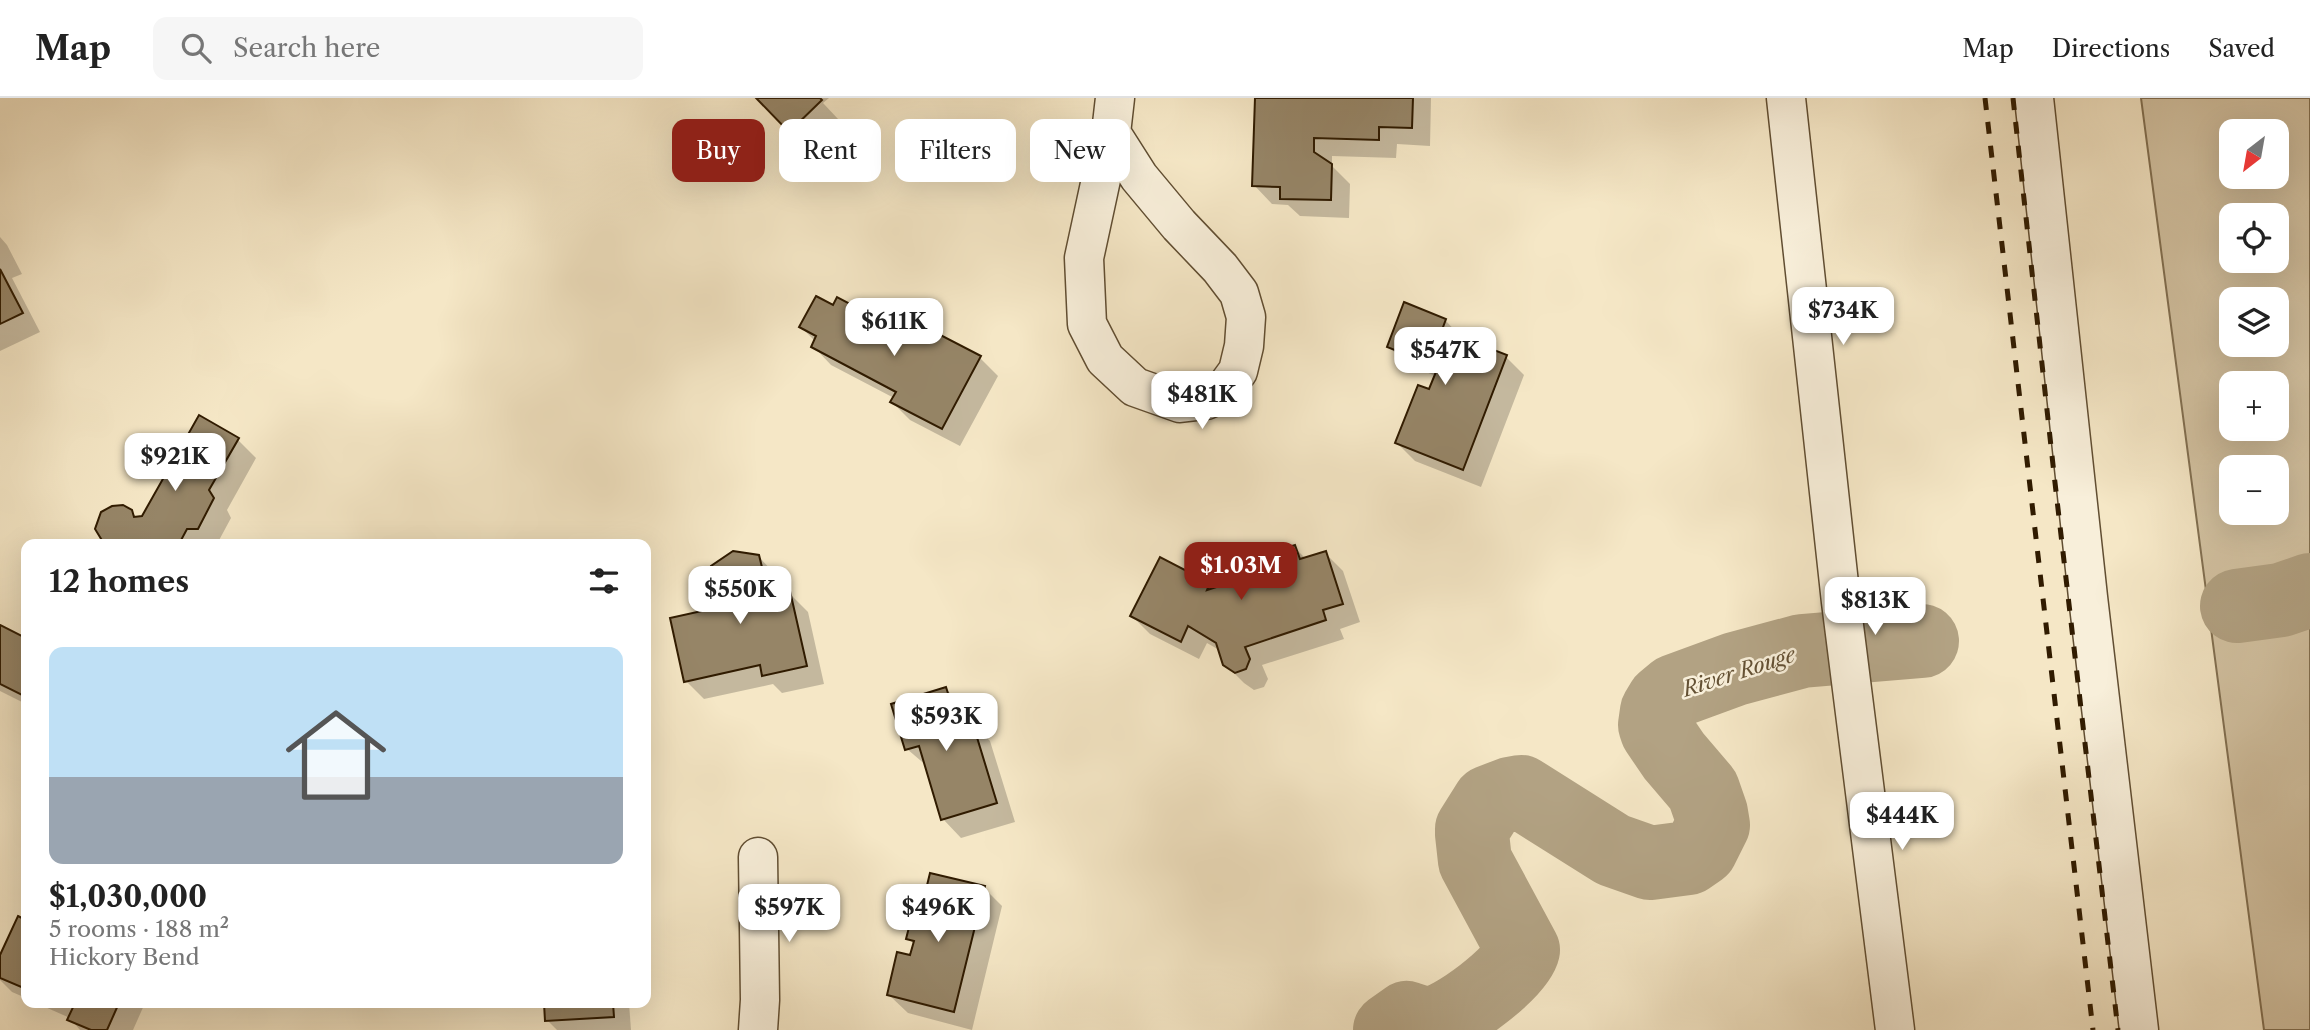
<!DOCTYPE html>
<meta charset="utf-8">
<style>
body{margin:0;font-family:"Libre Caslon Text",serif;background:#f6f6f6;color:#222;height:100vh;display:flex;flex-direction:column;font-size:26px;white-space:nowrap}
*{box-sizing:border-box;margin:0}
p{font-size:23px;color:#767676}
.icon{flex:none;width:38px;height:38px;fill:none;stroke:currentColor;stroke-width:2;stroke-linecap:round;stroke-linejoin:round}
.map{position:relative;flex:1;overflow:hidden}
.sheet{position:absolute;left:21px;top:441px;width:630px;height:469px;display:flex;flex-direction:column;background:#fff;border-radius:14px;box-shadow:0 7px 28px #0002}
.sheet>*{flex:none}
.top-card{position:absolute;left:672px;top:21px;width:665px;height:63px;display:flex;gap:14px}
.needle{width:46px;rotate:211deg}
.tools{position:absolute;left:2219px;top:21px;display:grid;gap:14px}
.tools a{display:grid;place-items:center;width:70px;height:70px;border-radius:14px;background:#fff;box-shadow:0 7px 28px #0002;font-size:35px}
.price{position:absolute;translate:-50% -60px;padding:0 16px;border-radius:14px;background:#fff;color:#222;font-size:23px;line-height:46px;filter:drop-shadow(0 2px 4px #0008)}
.price::after{content:'';position:absolute;left:50%;top:42px;width:21px;height:16px;margin-left:-10px;background:inherit;clip-path:polygon(0 0,100% 0,50% 100%)}
.price.on{background:#8f2418;color:#fff}
ul{padding:0;list-style:none}
li{display:grid;align-content:center;gap:14px;height:371px;padding:0 28px}
li span{display:grid;place-items:center;height:217px;border-radius:14px;color:#555}
li>.icon{margin-inline-start:auto}
span .icon{width:126px;height:126px;fill:#fffc;stroke-width:1}
li b{font-size:30px}
h2{display:flex;justify-content:space-between;align-items:center;height:84px;padding:0 28px;font-size:30px}
.tag{padding:0 24px;border-radius:14px;background:#fff;box-shadow:0 7px 28px #0002;font-size:24px;line-height:63px}
.tag.on{background:#8f2418;color:#fff}
header{display:flex;align-items:center;gap:42px;box-sizing:border-box;height:98px;padding:0 35px;background:#fff;border-bottom:2px solid #e0e0e0}
header strong{font-size:33px}
nav{display:flex;gap:38px;margin-inline-start:auto;font-size:24px}
.search{width:490px;height:63px;background:#f6f6f6;display:flex;align-items:center;gap:18px;box-sizing:border-box;padding:0 24px;border-radius:14px;color:#767676;font-size:26px}
.map>svg:first-child{display:block}
</style>
<header>
<strong>Map</strong>
<div class="search"><svg class="icon" aria-label="search" viewBox="0 0 24 24"><circle cx="10" cy="10" r="6"/><path d="M15 15l6 6"/></svg>Search here</div>
<nav><a>Map</a><a>Directions</a><a>Saved</a></nav>
</header>
<div class="map">
<svg width="2310" height="932" viewBox="0 0 2310 932">
<rect width="100%" height="100%" fill="#f5e7c6"/>
<filter id="stains"><feTurbulence type="fractalNoise" baseFrequency=".00286" numOctaves="4"/><feColorMatrix values="0 0 0 0 .2 0 0 0 0 .09 0 0 0 0 .02 0 0 0 .5 -.17"/></filter>
<radialGradient id="worn" r=".72"><stop offset=".6" stop-color="#630" stop-opacity="0"/><stop offset="1" stop-color="#630" stop-opacity=".3"/></radialGradient>
<!-- green -->
<path fill="#d4c4a4" stroke="#827052" stroke-width="2" fill-rule="evenodd" d="M2141 0H2310V932H2264ZM2231 33H2277V79H2231ZM2231 117H2277V163H2231ZM2231 201H2277V247H2231ZM2231 285H2277V331H2231ZM2231 369H2277V415H2231Z"/>
<!-- water -->
<path fill="#b2a283" stroke="#7e6c4f" stroke-width="2" d="M2310 469V509L2263 514 2259 478Z"/>
<!-- shadow -->
<g fill="#0003">
<path d="M758 0H829L823 5 839 22 808 51Z"/>
<path d="M1256 0H1431L1430 48 1397 46 1396 60 1332 58V68L1350 86 1349 120 1300 118 1288 107 1272 106 1254 87Z"/>
<path d="M0 139 7 147 22 176 12 180 40 234 0 253Z"/>
<path d="M1445 222 1463 241 1506 259 1524 277 1481 389 1415 363 1397 345 1430 294 1436 278 1408 267 1389 249Z"/>
<path d="M801 229 923 246 980 260 998 278 960 348 910 322 892 304 894 300 831 267 813 248 815 243Z"/>
<path d="M238 342 256 360 227 412 231 420 217 446H107L104 443 131 414 138 420 143 419Z"/>
<path d="M1294 449 1306 461 1325 455 1343 473 1360 524 1340 531 1344 541 1262 567 1268 581 1264 589 1254 592 1244 585 1225 566 1221 553 1207 545 1199 561 1150 536 1132 518 1209 486 1215 492 1249 480Z"/>
<path d="M759 459 777 478 782 497 789 495 808 514 824 586 782 595 773 586 704 601 686 583 722 510Z"/>
<path d="M0 529 26 542V606L0 593Z"/>
<path d="M946 591 964 609 969 626 972 625 990 643 1015 724 961 740 943 721 927 668 907 651Z"/>
<path d="M984 790 1002 808 972 932 908 915 889 897 911 859 914 846 908 840 923 810Z"/>
<path d="M18 820 26 824V900L12 894 0 882V863Z"/>
<path d="M36 905H145L133 932H80L70 920Z"/>
<path d="M546 905H629L631 932H557L547 922Z"/>
</g>
<g fill="none" stroke-linecap="round" stroke-linejoin="round">
<!-- shore -->
<g stroke="#715e42" stroke-width="2">
<path d="M2310 476 2270 483 2267 486 2271 506 2310 503"/>
<path d="M2310 485 2280 490 2277 493 2280 497 2310 494"/>
</g>
<!-- river -->
<g stroke="#b2a283" stroke-width="74">
<path d="M2237 508 2281 502 2310 492"/>
<path d="M1390 932 1407 920C1413 922 1422 926 1429 926 1451 924 1518 874 1523 852L1475 763 1472 736V731L1489 704 1510 696 1521 694 1613 752 1650 765 1688 760 1701 751 1713 727 1711 715 1703 692 1674 658 1657 633 1655 627 1657 613 1663 603 1675 593 1735 571 1802 553 1922 543"/>
</g>
</g>
<!-- building -->
<g fill="#968567" stroke="#301b00" stroke-width="2">
<path d="M756 0H820L822 2 789 34Z"/>
<path d="M1255 0H1413L1412 30 1379 29V42L1314 40V54L1332 66 1331 102 1280 101V89L1252 88Z"/>
<path d="M0 171 23 215 0 226Z"/>
<path d="M816 198 833 207 837 199 922 244 929 231 981 258 942 331 890 304 896 294 811 249 816 238 799 229Z"/>
<path d="M1404 204 1446 221 1442 232 1507 257 1463 372 1395 345 1418 287 1429 291 1438 269 1387 249Z"/>
<path d="M199 317 239 340 209 392 214 400 198 431H187L179 446H106L103 444 95 431 101 414 112 408 123 407 132 412 134 419 142 418Z"/>
<path d="M1295 447 1300 461 1326 453 1343 506 1323 512 1326 522 1245 549 1250 561 1246 571 1235 575 1223 567 1216 545 1188 528 1181 544 1130 518 1160 459 1210 485 1207 492 1247 479 1242 464Z"/>
<path d="M733 453 759 457 769 498 790 493 807 568 762 578 760 567 684 584 670 520 720 509 711 468Z"/>
<path d="M0 527 26 540V599L0 586Z"/>
<path d="M946 589 958 627 972 623 997 705 941 722 919 648 905 652 891 606Z"/>
<path d="M930 775 985 788 954 914 887 897 897 854 910 857 914 843 906 841 915 806 922 808Z"/>
<path d="M18 818 26 822V891L0 880V857Z"/>
<path d="M75 905H119L107 932H91L67 922Z"/>
<path d="M544 905H613L614 919 545 923Z"/>
</g>
<g fill="none" stroke-linecap="round" stroke-linejoin="round">
<defs>
<g id="minor">
<path d="M1786 0 1841 504 1895 932"/>
<path d="M2034 0 2088 499 2139 932"/>
<path d="M1111 35 1139 79 1179 127 1220 170 1239 195 1246 219 1244 248 1238 273 1222 295 1206 302 1180 305 1135 289 1105 261 1087 226 1084 160 1111 35 1115 0"/>
<path d="M758 759 760 902 758 932"/>
</g>
</defs>
<!-- minor casing -->
<use href="#minor" stroke="#614e32" stroke-width="41"/>
<!-- minor -->
<use href="#minor" stroke="#f8efda" stroke-width="38"/>
<!-- rail -->
<g stroke="#301b00" stroke-width="5" stroke-dasharray="12 12" stroke-linecap="butt">
<path d="M1985 0 2093 932"/>
<path d="M2013 0 2054 376 2118 932"/>
</g>
</g>
<g text-anchor="middle" stroke-width="5" stroke-linejoin="round" paint-order="stroke">
<!-- water labels -->
<g font-size="21" font-style="italic" fill="#645134" stroke="#f8efda">
<text transform="translate(1739 574) rotate(-18)" y="7">River Rouge</text>
</g>
</g>
<rect width="100%" height="100%" filter="url(#stains)"/>
<rect width="100%" height="100%" fill="url(#worn)"/>
</svg>
<div class="tools">
<a><svg class="needle" viewBox="-14 -14 28 28"><path d="M0-13l5 13h-10z" fill="#e53935"/><path d="M0 13l5-13h-10z" fill="#767676"/></svg></a>
<a><svg class="icon" aria-label="locate" viewBox="0 0 24 24"><circle cx="12" cy="12" r="6"/><path d="M12 2v4M12 18v4M2 12h4M18 12h4"/></svg></a>
<a><svg class="icon" aria-label="layers" viewBox="0 0 24 24"><path d="M12 4l9 5-9 5-9-5zM3 14l9 5 9-5"/></svg></a>
<a>+</a>
<a>−</a>
</div>
<b class="price" style="left:1843px;top:249px">$734K</b>
<b class="price" style="left:894px;top:260px">$611K</b>
<b class="price" style="left:1445px;top:289px">$547K</b>
<b class="price" style="left:1202px;top:333px">$481K</b>
<b class="price" style="left:175px;top:395px">$921K</b>
<b class="price on" style="left:1241px;top:504px">$1.03M</b>
<b class="price" style="left:740px;top:528px">$550K</b>
<b class="price" style="left:1875px;top:539px">$813K</b>
<b class="price" style="left:946px;top:655px">$593K</b>
<b class="price" style="left:1902px;top:754px">$444K</b>
<b class="price" style="left:789px;top:846px">$597K</b>
<b class="price" style="left:938px;top:846px">$496K</b>
<div class="top-card">
<a class="tag on">Buy</a>
<a class="tag">Rent</a>
<a class="tag">Filters</a>
<a class="tag">New</a>
</div>
<section class="sheet">
<h2>12 homes<svg class="icon" aria-label="filters" viewBox="0 0 24 24"><path d="M4 7h16M4 17h16"/><circle cx="9" cy="7" r="2"/><circle cx="15" cy="17" r="2"/></svg></h2>
<ul>
<li><span style="background:linear-gradient(#bfe0f5 60%,#9aa5b1 0)"><svg class="icon" aria-label="home" viewBox="0 0 24 24"><path d="M3 11l9-7 9 7M6 9v11h12V9"/></svg></span><div><b>$1,030,000</b><p>5 rooms · 188 m²</p><p>Hickory Bend</p></div></li>
</ul>
</section>
</div>
